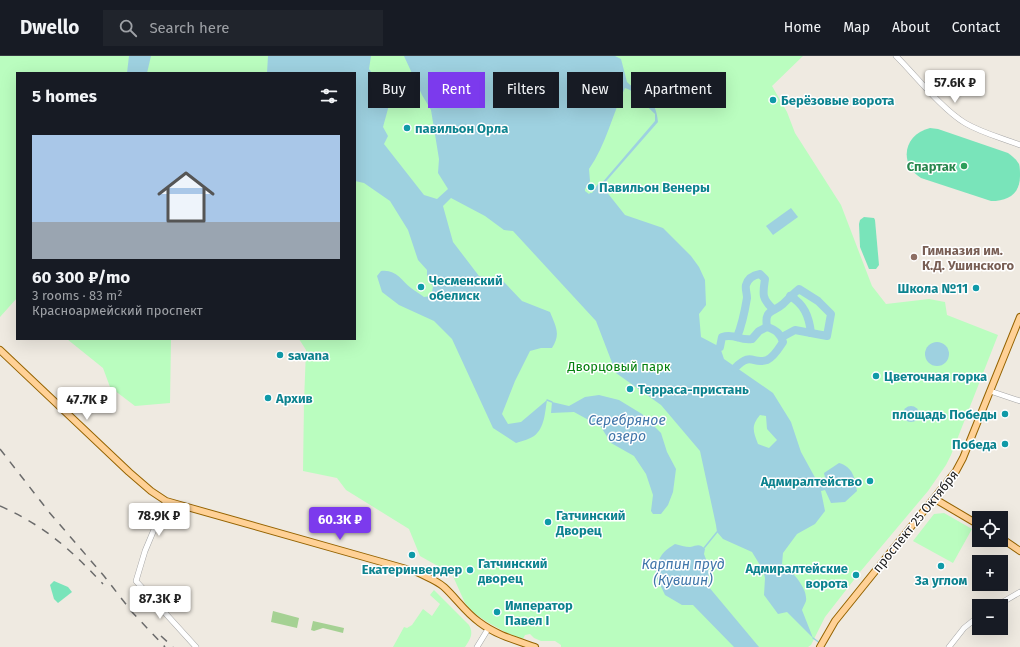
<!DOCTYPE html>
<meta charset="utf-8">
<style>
body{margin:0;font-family:"Fira Sans",sans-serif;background:#20242c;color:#f1f3f6;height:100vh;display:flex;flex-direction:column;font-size:15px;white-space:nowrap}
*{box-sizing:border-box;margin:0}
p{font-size:13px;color:#9ea1a6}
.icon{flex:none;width:22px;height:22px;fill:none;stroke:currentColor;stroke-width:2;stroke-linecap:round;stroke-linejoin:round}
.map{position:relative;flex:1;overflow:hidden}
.drawer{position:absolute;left:16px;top:16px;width:340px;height:268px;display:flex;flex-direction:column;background:#171b24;border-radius:0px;box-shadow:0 4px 16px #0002}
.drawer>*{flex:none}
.hud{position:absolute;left:368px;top:16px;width:380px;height:36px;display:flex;gap:8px}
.fabs{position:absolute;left:972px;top:455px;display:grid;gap:8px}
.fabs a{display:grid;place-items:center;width:36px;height:36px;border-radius:0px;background:#171b24;box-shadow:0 4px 16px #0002;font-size:20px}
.price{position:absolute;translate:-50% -34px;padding:0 9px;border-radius:4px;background:#fff;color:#222;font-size:13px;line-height:26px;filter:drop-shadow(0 1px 2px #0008)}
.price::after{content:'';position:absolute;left:50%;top:24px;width:12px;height:9px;margin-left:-6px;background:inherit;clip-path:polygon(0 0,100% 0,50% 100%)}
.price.selected{background:#7c3aed;color:#fff}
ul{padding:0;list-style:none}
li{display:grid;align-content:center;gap:8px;height:212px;padding:0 16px}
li+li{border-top:1px solid #363941}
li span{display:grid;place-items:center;height:124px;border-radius:0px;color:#555}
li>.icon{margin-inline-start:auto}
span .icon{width:72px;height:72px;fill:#fffc;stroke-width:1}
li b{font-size:17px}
h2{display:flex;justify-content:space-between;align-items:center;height:48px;padding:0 16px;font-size:17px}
.tag{padding:0 14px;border-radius:0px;background:#171b24;box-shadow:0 4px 16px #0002;font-size:14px;line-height:36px}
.tag.selected{background:#7c3aed;color:#fff}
header{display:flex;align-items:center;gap:24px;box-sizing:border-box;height:56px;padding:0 20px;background:#171b24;border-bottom:1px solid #363941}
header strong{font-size:19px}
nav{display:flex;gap:22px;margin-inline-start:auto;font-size:14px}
.search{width:280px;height:36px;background:#20242c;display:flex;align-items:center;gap:10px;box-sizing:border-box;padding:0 14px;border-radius:0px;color:#9ea1a6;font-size:15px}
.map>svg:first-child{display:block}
</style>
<header>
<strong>Dwello</strong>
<div class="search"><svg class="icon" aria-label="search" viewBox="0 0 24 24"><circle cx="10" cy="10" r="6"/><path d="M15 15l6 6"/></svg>Search here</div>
<nav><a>Home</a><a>Map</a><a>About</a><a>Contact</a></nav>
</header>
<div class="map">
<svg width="1020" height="591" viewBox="0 0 1020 591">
<rect width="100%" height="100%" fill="#efeae1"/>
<!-- forest -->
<g fill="#a5d193">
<path d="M273 555 299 562 297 572 271 566Z"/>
<path d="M313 565 344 572 343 577 323 572 314 575 311 574Z"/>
</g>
<!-- park -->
<g fill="#bafdbf">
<path d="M0 0H803L772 30 787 56 795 77 841 149 872 230 886 248 929 243 945 246 947 259 998 279 951 399 946 409 928 435 860 516 825 561 811 589 808 591H561V589L555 585H541L534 582 530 578 525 579 523 583 507 577 487 566 474 557 465 547 452 518 420 500 409 473 346 434 337 422 303 415 304 346 306 294 299 283H355V17H17V242L0 261Z"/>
<path d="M67 283H171L170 347 135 350 110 331 103 312Z"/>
<path d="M944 457 972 473 953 507 913 485 934 458Z"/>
<path d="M434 534 469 569C474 578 470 583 465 591H393L404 571 407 572 412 569 423 553 432 560 440 548 430 539Z"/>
</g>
<!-- pitch -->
<g fill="#79e4ba">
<path d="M930 72 938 73 1008 97C1012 100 1016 103 1019 108 1020 111 1020 116 1020 120 1020 138 1008 145 991 145L921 122C898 107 904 78 930 72Z"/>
<path d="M864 161 874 162 875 164 879 209 876 213H869L860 191 859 168 860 164Z"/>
<path d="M54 525 68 531 72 536 58 547 54 543 50 529Z"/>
</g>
<!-- water -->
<g fill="#9ed1e0" fill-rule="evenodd">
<path d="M129 0H151L147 17H127Z"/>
<path d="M268 0H371L369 13 382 30 389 49 383 71 388 80 384 88 424 139 437 143 448 133 438 117 439 103 431 54 422 39 404 0H615L621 3 627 26C643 41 656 41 658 66L602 130 625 159 663 172 691 200 699 211 705 224 706 249 699 258 701 281 720 291 724 303 773 337 791 366 801 396 818 427 826 426 824 417 839 407C853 411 855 422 857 435L845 446 831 447 825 434 821 435 825 455 815 468 797 478 783 497 782 508C792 515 808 532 806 545 805 548 803 551 802 554L813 582 787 556 778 558 764 539 765 522 763 514 752 496 723 483 717 476 716 469 700 395 661 349 616 317 596 265 513 175 504 174 485 160 451 142 443 150 453 186 479 220 503 225 522 245 550 256C556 271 561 278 552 292H541L530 295 515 325 502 358 508 368 521 366 547 344C545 355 545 372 534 380 530 383 522 385 516 387L493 372 452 283 434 265 399 249 382 236 377 220 381 215C396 213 401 224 411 232 415 235 420 238 424 241L431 240 433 231 427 219V214L418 204 408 174 390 145 364 127 355 125V17H267ZM625 32 630 34 655 58V65L601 128H598L592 137H590L589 138 585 135V133L590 125 589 113C606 89 612 59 625 32ZM760 359 766 360 767 373 777 384 769 392 758 388C753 375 751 370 760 359Z"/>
<path d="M791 152 798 161 773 179 766 170Z"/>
<circle cx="937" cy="298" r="12"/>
<path d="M599 339 619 344 642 358 661 377 667 396 676 413 673 436 668 449 661 458H653L651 455 653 439 646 418 634 400 611 387 601 371 585 362 574 356 551 357 552 346 569 350 585 341Z"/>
<circle cx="911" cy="358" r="8"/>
<path d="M675 488C680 489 685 491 690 491 697 490 699 487 705 493L704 498 709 511 708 530 759 591H734L693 549H682L665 539 655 518C659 502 660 497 675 488Z"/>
</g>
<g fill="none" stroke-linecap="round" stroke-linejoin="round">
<!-- stream -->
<g stroke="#9ed1e0" stroke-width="1.5">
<path d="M547 344 552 346"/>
<path d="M704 492 717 476"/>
<path d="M813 582 820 587"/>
</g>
<!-- river -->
<g stroke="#9ed1e0" stroke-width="8">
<path d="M790 240C804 248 809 260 811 277"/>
<path d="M767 271C764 253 773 257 783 248 788 243 793 238 799 233L818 245 831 258 827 280 795 274 782 281"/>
<path d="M737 281C742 269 745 254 747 242 747 237 745 233 746 229 748 222 754 219 760 218L765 223C763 237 761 242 773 253"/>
<path d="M720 291 722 281C735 277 739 285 752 283L759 275 767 271C776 274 780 277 783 286 779 292 774 301 767 304 752 309 752 295 735 312"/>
</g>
<defs>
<g id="minor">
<path d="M896 0C916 20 942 53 965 67 982 77 1002 82 1020 89"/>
<path d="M990 335 1020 345"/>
<path d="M166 445 145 495 136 525 196 591"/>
<path d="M996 550 1020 536"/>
<path d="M477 591 488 573"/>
<path d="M949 591 964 572 979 560"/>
</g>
<g id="major">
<path d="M0 294 129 416 151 435 166 445 417 516C426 521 436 524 444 531 456 542 465 556 479 566 496 579 515 584 535 591"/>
<path d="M935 443 979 469"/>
<path d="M1001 482 1020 495"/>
<path d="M820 591 835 565 956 415 963 402 1020 261"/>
</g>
</defs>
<!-- minor casing -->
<use href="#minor" stroke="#a4a4a4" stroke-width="6"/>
<!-- major casing -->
<use href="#major" stroke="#956300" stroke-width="8"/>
<!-- minor -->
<use href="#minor" stroke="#fff" stroke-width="5"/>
<!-- major -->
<use href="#major" stroke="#ffd196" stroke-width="6"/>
<!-- rail -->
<g stroke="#6b6b6b" stroke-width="1.5" stroke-dasharray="8 8" stroke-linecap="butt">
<path d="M0 393 49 456 104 520 132 556 165 591"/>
<path d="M0 450C45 470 70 493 103 528"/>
<path d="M161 580 173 591"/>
</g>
</g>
<!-- markers -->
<g fill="#0f9aa8" stroke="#fff" stroke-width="1.5">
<circle cx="773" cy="44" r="4"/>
<circle cx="407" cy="72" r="4"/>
<circle cx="591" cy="131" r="4"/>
<circle cx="421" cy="231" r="4"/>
<circle cx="976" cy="232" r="4"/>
<circle cx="280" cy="299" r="4"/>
<circle cx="876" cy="320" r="4"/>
<circle cx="630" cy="333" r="4"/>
<circle cx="268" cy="342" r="4"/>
<circle cx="1005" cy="358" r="4"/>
<circle cx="1005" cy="388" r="4"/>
<circle cx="870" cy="425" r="4"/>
<circle cx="548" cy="466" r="4"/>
<circle cx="412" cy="499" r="4"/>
<circle cx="941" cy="510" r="4"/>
<circle cx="470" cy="514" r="4"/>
<circle cx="856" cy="519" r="4"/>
<circle cx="497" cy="556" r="4"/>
</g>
<circle fill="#2e9e5b" stroke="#fff" stroke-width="1.5" cx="964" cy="110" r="4"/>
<circle fill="#8d6e63" stroke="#fff" stroke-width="1.5" cx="914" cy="201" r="4"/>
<g text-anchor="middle" stroke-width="3" stroke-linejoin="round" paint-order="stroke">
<!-- culture labels -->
<g font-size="13" font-weight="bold" fill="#0d838f" stroke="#fff" text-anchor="start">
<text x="781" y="49">Берёзовые ворота</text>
<text x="415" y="77">павильон Орла</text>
<text x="599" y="136">Павильон Венеры</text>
<text x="429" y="229">Чесменский<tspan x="429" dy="15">обелиск</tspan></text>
<text x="968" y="237" text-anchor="end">Школа №11</text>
<text x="288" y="304">savana</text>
<text x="884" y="325">Цветочная горка</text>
<text x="638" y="338">Терраса-пристань</text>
<text x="276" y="347">Архив</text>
<text x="997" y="363" text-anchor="end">площадь Победы</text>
<text x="997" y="393" text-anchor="end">Победа</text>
<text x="862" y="430" text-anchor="end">Адмиралтейство</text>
<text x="556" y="464">Гатчинский<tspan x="556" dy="15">Дворец</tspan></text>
<text x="478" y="512">Гатчинский<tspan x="478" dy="15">дворец</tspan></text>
<text x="848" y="517" text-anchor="end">Адмиралтейские<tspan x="848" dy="15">ворота</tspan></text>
<text x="412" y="518" text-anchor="middle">Екатеринвердер</text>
<text x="941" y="529" text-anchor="middle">За углом</text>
<text x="505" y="554">Император<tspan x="505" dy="15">Павел I</tspan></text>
</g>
<!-- leisure labels -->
<g font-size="13" font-weight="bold" fill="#27864d" stroke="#fff" text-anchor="end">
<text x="956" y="115">Спартак</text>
</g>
<!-- education labels -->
<g font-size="13" font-weight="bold" fill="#785e54" stroke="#fff" text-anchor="start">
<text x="922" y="199">Гимназия им.<tspan x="922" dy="15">К.Д. Ушинского</tspan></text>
</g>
<!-- park labels -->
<g font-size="13" fill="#04810e" stroke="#fff">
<text x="619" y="315">Дворцовый парк</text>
</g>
<!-- street labels -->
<g font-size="13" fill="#1d1d1d" stroke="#fff">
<text transform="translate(915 465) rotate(-51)" y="5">проспект 25 Октября</text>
</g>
<!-- water labels -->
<g font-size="14" font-style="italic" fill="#4076aa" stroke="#fff">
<text x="627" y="369">Серебряное<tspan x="627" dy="16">озеро</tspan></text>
<text x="683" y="513">Карпин пруд<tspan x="683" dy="16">(Кувшин)</tspan></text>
</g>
</g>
</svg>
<div class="fabs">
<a><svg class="icon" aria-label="locate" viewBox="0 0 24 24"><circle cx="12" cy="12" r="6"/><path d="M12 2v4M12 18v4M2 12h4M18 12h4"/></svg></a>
<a>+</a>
<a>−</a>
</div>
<b class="price" style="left:955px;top:48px">57.6K ₽</b>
<b class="price" style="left:87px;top:365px">47.7K ₽</b>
<b class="price" style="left:159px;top:481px">78.9K ₽</b>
<b class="price selected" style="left:340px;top:485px">60.3K ₽</b>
<b class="price" style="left:160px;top:564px">87.3K ₽</b>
<div class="hud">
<a class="tag">Buy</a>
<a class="tag selected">Rent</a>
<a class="tag">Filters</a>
<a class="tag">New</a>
<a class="tag">Apartment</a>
</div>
<section class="drawer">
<h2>5 homes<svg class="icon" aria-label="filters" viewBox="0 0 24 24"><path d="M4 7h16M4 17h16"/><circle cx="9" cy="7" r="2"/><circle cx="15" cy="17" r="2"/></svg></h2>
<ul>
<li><span style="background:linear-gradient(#a9c7e8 70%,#9aa5b1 0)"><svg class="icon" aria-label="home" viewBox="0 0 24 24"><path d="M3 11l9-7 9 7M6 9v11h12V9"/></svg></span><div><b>60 300 ₽/mo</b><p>3 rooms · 83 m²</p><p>Красноармейский проспект</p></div></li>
</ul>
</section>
</div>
